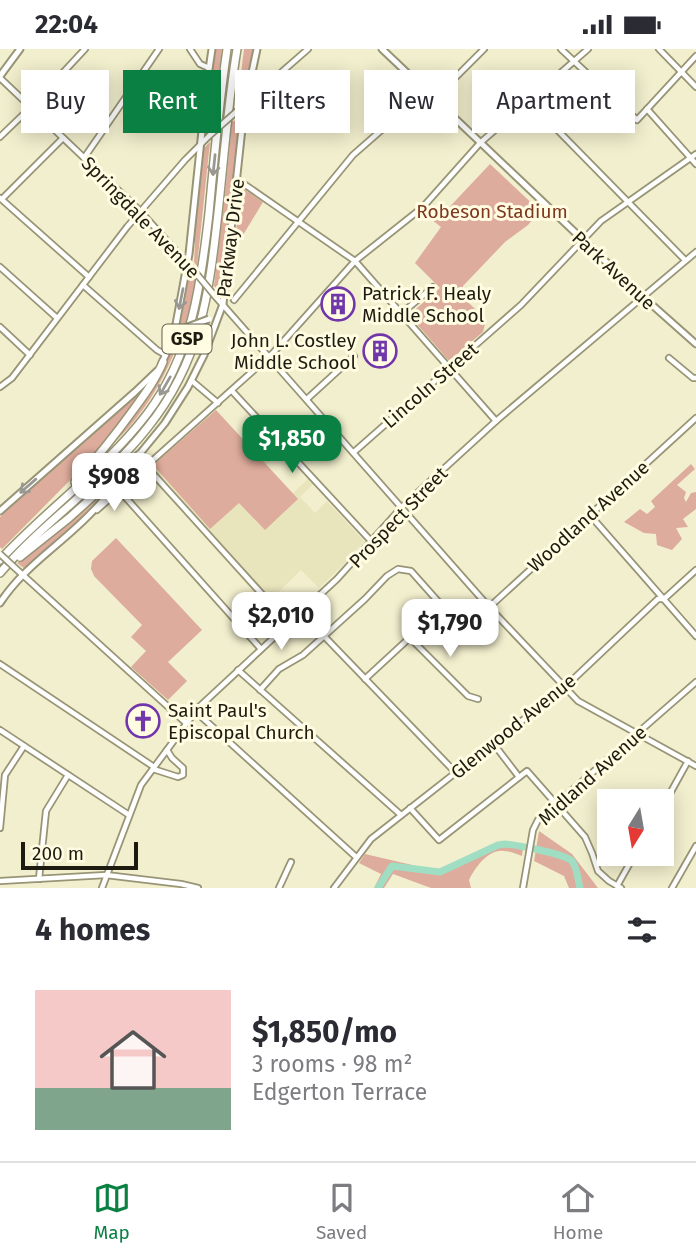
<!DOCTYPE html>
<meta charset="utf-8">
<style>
body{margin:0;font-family:"Fira Sans",sans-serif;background:#f7f7f7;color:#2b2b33;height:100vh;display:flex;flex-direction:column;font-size:26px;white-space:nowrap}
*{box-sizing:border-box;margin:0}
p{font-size:23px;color:#7c7c81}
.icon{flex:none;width:38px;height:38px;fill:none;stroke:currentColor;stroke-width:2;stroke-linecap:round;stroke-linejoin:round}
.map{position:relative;height:839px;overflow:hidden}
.panel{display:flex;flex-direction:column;background:#fff;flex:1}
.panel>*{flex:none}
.top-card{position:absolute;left:21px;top:21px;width:654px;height:63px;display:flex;gap:14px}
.needle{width:46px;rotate:191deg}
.controls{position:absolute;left:597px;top:740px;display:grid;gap:14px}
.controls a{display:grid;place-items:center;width:77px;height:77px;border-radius:0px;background:#fff;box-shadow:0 4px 18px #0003;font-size:35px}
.scale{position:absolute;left:21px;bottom:18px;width:117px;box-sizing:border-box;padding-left:7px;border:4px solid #1d1b0f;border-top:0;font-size:19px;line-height:24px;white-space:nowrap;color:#1d1b0f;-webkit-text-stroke:5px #fffce2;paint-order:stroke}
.price{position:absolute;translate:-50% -60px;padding:0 16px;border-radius:14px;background:#fff;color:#222;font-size:23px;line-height:46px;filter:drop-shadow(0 2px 4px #0008)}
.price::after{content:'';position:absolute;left:50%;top:42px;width:21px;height:16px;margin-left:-10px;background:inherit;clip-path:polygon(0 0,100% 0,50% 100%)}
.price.selected{background:#0b8043;color:#fff}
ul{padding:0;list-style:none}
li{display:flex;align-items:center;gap:21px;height:175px;padding:0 35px}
li span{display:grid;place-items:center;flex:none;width:196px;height:140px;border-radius:0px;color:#555}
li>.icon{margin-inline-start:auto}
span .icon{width:84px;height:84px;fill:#fffc;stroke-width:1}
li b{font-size:30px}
h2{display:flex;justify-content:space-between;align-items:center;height:84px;padding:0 35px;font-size:30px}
.pill{padding:0 24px;border-radius:0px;background:#fff;box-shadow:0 4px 18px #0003;font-size:24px;line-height:63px}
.pill.selected{background:#0b8043;color:#fff}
.status{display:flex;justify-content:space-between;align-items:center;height:49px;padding:0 35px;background:#fff;direction:ltr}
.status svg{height:19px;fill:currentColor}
.dock{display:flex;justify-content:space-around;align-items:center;height:98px;border-top:2px solid #e1e1e2;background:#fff;font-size:19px;color:#7c7c81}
.dock a{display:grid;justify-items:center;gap:4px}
.dock .selected{color:#0b8043}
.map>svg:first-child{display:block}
</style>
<div class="status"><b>22:04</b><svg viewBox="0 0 49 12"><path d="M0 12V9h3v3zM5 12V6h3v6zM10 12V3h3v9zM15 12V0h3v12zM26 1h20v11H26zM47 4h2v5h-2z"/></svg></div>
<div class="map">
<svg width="696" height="839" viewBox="0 0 696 839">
<rect width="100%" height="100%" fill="#f2efce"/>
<!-- built -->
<path fill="#e8e4bc" d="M216 361 244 392 259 379 281 402 266 416 293 444 308 430 313 435 300 448 315 464 327 452 364 492 343 516 319 539 301 521 265 556 146 422Z"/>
<!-- green -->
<g fill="#deac9c">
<path d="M215 0H222L212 79 207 81 210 27Z"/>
<path d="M244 0H254L241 51 237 56Z"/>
<path d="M237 70V94L231 165 221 244 214 237 225 146 232 73Z"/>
<path d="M210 93 197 217 194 213 195 194 194 189 202 101Z"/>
<path d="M490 115 540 162 528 176 505 193 463 237 462 247 483 268 485 275 483 283 449 312 409 266 440 239 415 214 441 178 422 163 429 158 441 167Z"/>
<path d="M241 138 263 153 234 201Z"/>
<path d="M190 226 197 233 193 257 187 274 180 277 188 229Z"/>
<path d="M182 285C170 316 156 345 135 371 125 384 112 395 101 407L155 333 166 312 177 286Z"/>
<path d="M140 343 143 344 90 411 2 500 0 498V468L68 405Z"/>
<path d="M216 361 298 450 265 481 239 454 210 480 153 416Z"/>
<path d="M691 415 695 420 677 436 686 443 684 449 686 453 691 444 696 443V460L683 470 688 478 676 479 682 490 672 501 657 496 656 485 644 484 624 473 640 460 647 465 655 458 651 452Z"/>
<path d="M115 431 73 477 25 520 17 514 65 478Z"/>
<path d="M116 489 202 581 168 613 187 632 168 651 131 618 146 602 131 588 142 576 94 527 91 520 92 512Z"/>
<path d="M539 782 572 805 598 839H569L564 827 534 812Z"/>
<path d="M499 795 523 799 522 807C517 805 510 802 504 802 488 800 475 819 469 831L471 839H431L393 825 384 839H374L381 825 359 814 365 805 438 822Z"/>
</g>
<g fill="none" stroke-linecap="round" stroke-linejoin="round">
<!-- river -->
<path stroke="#9fdec3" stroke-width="7" d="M378 839 392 817 440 823 498 796 505 795C517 796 565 805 572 812 577 818 578 831 580 839"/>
<defs>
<g id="minor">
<path d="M190 0 200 15 209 19"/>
<path d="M561 0 637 71 696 7"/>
<path d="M659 0 696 38"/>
<path d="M0 29 140 162 195 223"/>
<path d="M434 50 484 0"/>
<path d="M529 52 685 211"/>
<path d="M647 60 696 115"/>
<path d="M236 63 308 0"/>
<path d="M0 88 31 58 85 0"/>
<path d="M84 109 159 0"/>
<path d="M236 132 244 135 355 212 496 372"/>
<path d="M0 149 89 228"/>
<path d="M2 150 63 89"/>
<path d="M0 218 57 269"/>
<path d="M83 236 157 301 166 306"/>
<path d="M215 247 489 558 578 652 696 717"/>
<path d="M234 251 353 106 426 42"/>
<path d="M402 264 433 238"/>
<path d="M0 278 30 306"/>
<path d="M669 309 693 329H696"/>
<path d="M192 332 218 354"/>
<path d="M0 338 12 329 127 178 185 111 210 86"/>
<path d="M232 342 371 492"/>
<path d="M307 350 354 307"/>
<path d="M354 403 521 256 601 172 696 105"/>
<path d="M146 417 289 575"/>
<path d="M119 441 261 600"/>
<path d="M97 461 273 304 355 212 423 158 480 94 588 0"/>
<path d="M589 465 696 587"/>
<path d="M14 518 186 674"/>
<path d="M324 587 456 724"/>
<path d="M410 589 468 647 478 650"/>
<path d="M0 615 154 718"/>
<path d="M238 621 401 766"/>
<path d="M365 630 443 558"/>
<path d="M260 641 279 620 303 606 365 550 387 527 398 520 411 522 443 558 460 574 473 573 696 369"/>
<path d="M195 662 356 808"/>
<path d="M0 681 129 766"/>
<path d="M493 694 519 728"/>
<path d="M153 720 178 728 183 726V719L172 709 167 701"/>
<path d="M410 759 439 791 527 722 585 788 592 804 598 822 609 832 621 839"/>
<path d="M662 759 688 712"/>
<path d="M0 779 5 726 24 697"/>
<path d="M39 830 46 762 68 726"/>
<path d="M0 832 106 826 181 835 198 839"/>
<path d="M617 837 635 805"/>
<path d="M102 839 141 736 198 659 337 530 402 458 496 372 696 203"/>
<path d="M279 839 291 813"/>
<path d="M334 839 371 790 565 638 658 550H664L696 521"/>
<path d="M523 839 533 781 538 771 696 633"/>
<path d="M672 839 696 797"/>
</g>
<g id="major">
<path d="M382 0 642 247 696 295"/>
<path d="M0 27 20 0"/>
<path d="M162 314 174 286 189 205 207 34 212 0"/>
<path d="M138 407 165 374 188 338 204 306 223 255 244 61 257 0"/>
<path d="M0 462 135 343 157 322"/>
<path d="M0 554C24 517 62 495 92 463 106 449 118 433 130 418"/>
</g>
<g id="highway">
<path d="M75 433C96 410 116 385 134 360 145 345 156 330 163 313"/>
<path d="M20 508 69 469 139 406"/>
<path d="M0 511C47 460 105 420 147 365 192 306 201 235 209 164 214 109 219 54 227 0"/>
<path d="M0 524C45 471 105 433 148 378 201 312 209 245 218 164 224 109 228 54 237 0"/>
</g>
</defs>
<!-- minor casing -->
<use href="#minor" stroke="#989576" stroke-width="8"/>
<!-- major casing -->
<use href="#major" stroke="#989576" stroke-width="9"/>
<!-- highway casing -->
<use href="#highway" stroke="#989576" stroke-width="10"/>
<!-- minor -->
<use href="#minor" stroke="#fff" stroke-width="4.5"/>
<!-- major -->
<use href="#major" stroke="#fff" stroke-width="5"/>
<!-- highway -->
<use href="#highway" stroke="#fff" stroke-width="7"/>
<defs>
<g id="minor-bridge">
<path d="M210 86 236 63"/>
<path d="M195 223 215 247"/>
<path d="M0 505 14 518"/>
</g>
<path id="major-bridge" d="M185 279 209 270"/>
</defs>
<!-- minor-bridge casing -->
<use href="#minor-bridge" stroke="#989576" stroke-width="8" stroke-linecap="butt"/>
<!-- major-bridge casing -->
<use href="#major-bridge" stroke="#989576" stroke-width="9" stroke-linecap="butt"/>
<!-- minor-bridge -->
<use href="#minor-bridge" stroke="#fff" stroke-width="4.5"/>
<!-- major-bridge -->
<use href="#major-bridge" stroke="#fff" stroke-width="5"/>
</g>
<!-- one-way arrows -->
<defs><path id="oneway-shaft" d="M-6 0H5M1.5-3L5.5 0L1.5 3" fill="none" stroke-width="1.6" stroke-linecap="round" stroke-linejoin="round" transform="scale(1.75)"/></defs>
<g stroke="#999893">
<use href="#oneway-shaft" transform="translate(214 116) rotate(96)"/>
<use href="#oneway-shaft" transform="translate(181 250) rotate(101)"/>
<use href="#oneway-shaft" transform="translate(165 337) rotate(120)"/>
<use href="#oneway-shaft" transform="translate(28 437) rotate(139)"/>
</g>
<!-- icons -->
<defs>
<symbol id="building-ring" viewBox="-11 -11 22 22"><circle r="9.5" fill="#fffce2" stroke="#7236ab" stroke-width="1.5"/><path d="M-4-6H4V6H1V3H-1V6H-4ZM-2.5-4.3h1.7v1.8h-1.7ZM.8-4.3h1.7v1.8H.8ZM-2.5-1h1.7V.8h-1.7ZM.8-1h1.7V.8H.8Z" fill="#7236ab"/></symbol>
<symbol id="church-ring" viewBox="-11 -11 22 22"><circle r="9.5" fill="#fffce2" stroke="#7236ab" stroke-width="1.5"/><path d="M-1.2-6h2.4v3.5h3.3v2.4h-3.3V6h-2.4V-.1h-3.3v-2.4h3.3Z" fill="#7236ab"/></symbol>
</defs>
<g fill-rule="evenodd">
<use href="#building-ring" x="319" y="236" width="38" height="38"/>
<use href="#building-ring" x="361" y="283" width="38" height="38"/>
<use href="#church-ring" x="124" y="653" width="38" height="38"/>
</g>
<g text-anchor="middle" stroke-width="6" stroke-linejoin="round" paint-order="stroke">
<!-- shield labels -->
<rect fill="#fffce2" stroke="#615e4e" stroke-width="2" x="162.5" y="275.5" width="49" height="29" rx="5"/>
<g font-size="18" font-weight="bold" fill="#1d1b0f">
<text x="187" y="296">GSP</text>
</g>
<!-- park labels -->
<g font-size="19" fill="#7e381f" stroke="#fffce2">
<text x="492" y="169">Robeson Stadium</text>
</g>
<!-- street labels -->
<g font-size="19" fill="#1d1b0f" stroke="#fffce2">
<text transform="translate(141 168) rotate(46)" y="7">Springdale Avenue</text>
<text transform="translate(230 189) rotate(-83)" y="7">Parkway Drive</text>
<text transform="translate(614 221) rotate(43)" y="7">Park Avenue</text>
<text transform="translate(430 336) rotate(-41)" y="7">Lincoln Street</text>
<text transform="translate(588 467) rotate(-42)" y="7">Woodland Avenue</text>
<text transform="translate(398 468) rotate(-46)" y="7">Prospect Street</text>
<text transform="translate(513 677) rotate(-39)" y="7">Glenwood Avenue</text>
<text transform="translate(592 726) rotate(-42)" y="7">Midland Avenue</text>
</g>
<!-- poi labels -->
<g font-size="19" fill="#1d1b0f" stroke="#fffce2" text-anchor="start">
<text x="362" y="251">Patrick F. Healy<tspan x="362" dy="22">Middle School</tspan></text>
<text x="356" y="298" text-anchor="end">John L. Costley<tspan x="356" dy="22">Middle School</tspan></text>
<text x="168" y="668">Saint Paul's<tspan x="168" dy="22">Episcopal Church</tspan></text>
</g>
</g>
</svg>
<div class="controls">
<a><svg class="needle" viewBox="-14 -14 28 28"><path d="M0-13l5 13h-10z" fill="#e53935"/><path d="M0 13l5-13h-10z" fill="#7c7c81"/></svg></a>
</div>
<div class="scale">200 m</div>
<b class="price selected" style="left:292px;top:426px">$1,850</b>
<b class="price" style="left:114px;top:464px">$908</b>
<b class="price" style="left:281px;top:603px">$2,010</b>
<b class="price" style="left:450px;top:610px">$1,790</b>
<div class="top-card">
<a class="pill">Buy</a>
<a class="pill selected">Rent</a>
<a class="pill">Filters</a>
<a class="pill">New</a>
<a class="pill">Apartment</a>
</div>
</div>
<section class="panel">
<h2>4 homes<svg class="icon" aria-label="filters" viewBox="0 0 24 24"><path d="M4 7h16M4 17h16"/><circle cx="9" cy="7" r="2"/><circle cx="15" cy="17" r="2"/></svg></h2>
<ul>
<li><span style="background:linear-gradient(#f6c9c9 70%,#7fa58c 0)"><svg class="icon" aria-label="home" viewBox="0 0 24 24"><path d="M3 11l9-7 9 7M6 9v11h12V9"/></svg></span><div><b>$1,850/mo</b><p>3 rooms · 98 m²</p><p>Edgerton Terrace</p></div></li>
</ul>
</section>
<nav class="dock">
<a class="selected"><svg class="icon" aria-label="map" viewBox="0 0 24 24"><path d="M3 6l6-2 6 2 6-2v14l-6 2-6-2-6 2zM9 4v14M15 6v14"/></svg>Map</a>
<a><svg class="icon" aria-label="saved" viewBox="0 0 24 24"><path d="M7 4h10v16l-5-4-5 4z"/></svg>Saved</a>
<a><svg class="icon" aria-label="home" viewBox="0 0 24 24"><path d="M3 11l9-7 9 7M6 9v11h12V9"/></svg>Home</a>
</nav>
